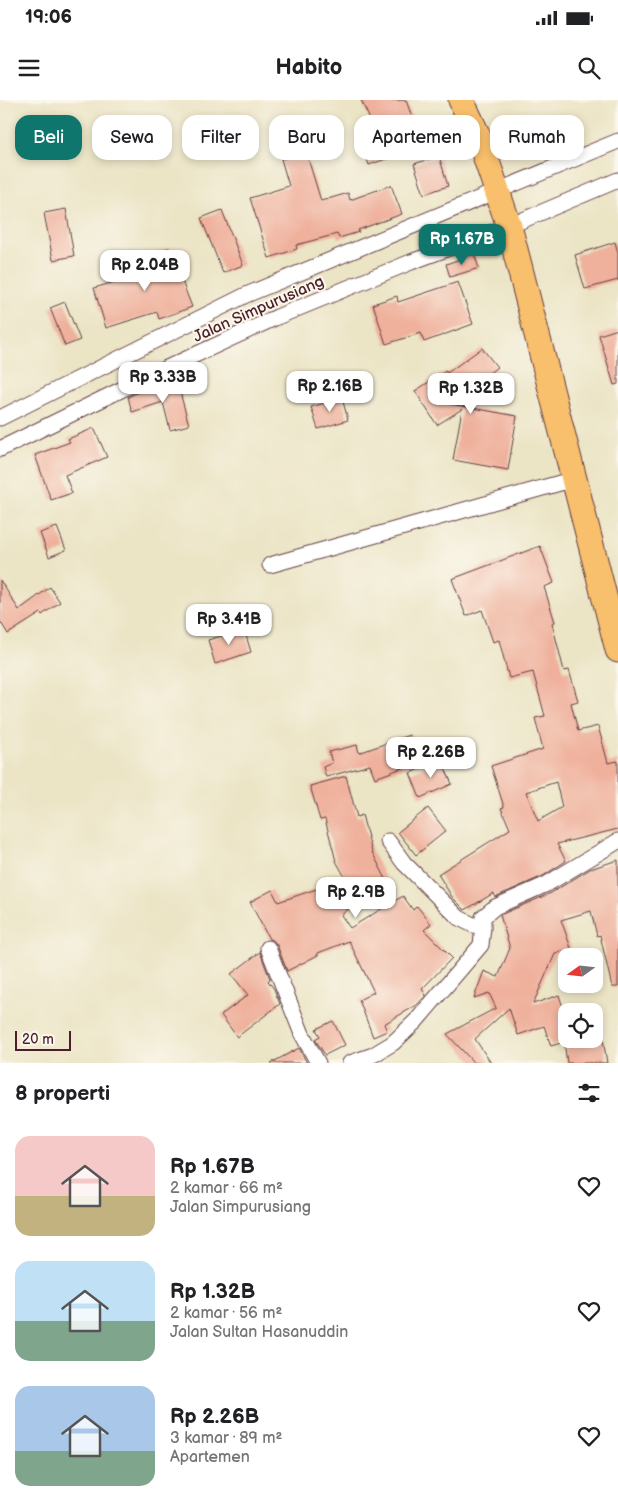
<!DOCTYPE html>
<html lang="id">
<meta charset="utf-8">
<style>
body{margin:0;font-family:"Balsamiq Sans",sans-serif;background:#f2f2f2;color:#202124;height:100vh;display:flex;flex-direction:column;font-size:19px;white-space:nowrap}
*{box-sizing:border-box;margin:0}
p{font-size:16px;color:#757577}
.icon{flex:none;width:28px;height:28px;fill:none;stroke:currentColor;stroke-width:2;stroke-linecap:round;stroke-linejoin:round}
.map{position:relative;height:963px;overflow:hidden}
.details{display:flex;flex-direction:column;background:#fff;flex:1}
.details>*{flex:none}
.hud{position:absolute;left:15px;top:15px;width:589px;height:45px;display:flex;gap:10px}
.needle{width:32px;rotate:255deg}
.fabs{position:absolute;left:558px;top:848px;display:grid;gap:10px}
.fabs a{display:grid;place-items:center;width:45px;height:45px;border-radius:10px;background:#fff;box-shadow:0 2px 8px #0003;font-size:25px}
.scale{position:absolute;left:15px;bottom:12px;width:56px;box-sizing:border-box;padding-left:5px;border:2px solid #4a1f2b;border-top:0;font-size:14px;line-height:18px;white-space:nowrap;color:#4a1f2b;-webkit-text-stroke:4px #fbf7ec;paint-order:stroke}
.price{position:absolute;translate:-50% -42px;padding:0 11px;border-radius:10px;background:#fff;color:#222;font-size:16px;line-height:32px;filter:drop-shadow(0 1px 2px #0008)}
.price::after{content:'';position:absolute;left:50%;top:30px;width:15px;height:11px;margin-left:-8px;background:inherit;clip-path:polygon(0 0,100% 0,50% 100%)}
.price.current{background:#0f766e;color:#fff}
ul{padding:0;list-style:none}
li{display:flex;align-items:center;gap:15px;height:125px;padding:0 15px}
li span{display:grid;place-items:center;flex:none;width:140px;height:100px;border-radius:15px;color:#555}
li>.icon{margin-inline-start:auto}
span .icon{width:60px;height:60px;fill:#fffc;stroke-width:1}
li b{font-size:21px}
h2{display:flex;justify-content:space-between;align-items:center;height:60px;padding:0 15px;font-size:21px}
.chip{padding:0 18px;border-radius:15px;background:#fff;box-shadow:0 2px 8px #0003;font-size:18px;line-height:45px}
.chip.current{background:#0f766e;color:#fff}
.status{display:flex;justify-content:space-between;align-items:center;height:35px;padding:0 25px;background:#fff;direction:ltr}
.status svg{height:14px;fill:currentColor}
header{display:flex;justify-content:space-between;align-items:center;height:65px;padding:0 15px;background:#fff;font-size:22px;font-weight:600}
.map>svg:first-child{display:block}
</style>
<div class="status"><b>19:06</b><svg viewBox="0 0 49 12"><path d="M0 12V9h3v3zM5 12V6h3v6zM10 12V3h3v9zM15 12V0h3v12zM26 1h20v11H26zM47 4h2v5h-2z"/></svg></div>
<header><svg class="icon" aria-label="menu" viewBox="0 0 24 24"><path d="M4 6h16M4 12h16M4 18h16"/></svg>Habito<svg class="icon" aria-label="search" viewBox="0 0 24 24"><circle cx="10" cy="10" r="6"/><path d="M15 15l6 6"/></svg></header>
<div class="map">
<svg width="618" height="963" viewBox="0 0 618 963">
<rect width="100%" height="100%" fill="#fbf7ec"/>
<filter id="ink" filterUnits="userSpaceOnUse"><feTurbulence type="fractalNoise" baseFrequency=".02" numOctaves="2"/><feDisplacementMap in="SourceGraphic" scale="10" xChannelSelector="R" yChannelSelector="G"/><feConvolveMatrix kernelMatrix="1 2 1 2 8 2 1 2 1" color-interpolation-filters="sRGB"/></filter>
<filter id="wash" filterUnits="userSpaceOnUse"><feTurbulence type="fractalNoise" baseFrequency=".0096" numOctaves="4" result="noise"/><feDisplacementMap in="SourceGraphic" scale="20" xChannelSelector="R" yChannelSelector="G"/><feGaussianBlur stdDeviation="1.12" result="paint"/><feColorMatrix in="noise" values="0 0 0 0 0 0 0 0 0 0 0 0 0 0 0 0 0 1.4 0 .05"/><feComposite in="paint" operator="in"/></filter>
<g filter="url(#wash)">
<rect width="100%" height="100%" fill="#ebe4c5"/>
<g id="blocks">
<!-- building -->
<g fill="#efb19c" fill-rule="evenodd">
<path d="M361 0H406L422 46 369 65 360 39 376 33Z"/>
<path d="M306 52 321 101 348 93 350 100 391 85 402 114 358 130 359 132 339 138 337 134 296 145 297 149 269 158 250 98 289 86 281 59Z"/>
<path d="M439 56 448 86 424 94 414 64Z"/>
<path d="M66 109 74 156 53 160 44 113Z"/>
<path d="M222 110 243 165 223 173 201 118Z"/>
<path d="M615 142 618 153V180L585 189 575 155Z"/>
<path d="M169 148 192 207 159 219 157 212 106 228 94 188 142 174 136 160Z"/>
<path d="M474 154 479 168 450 177 446 164Z"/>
<path d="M458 182 473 224 424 242 421 233 386 244 373 204 397 196 398 202Z"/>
<path d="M65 202 80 240 65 246 50 208Z"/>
<path d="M618 229V284L614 285 599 235Z"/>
<path d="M482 248 497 267 450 304 517 316 508 370 453 360 462 309 437 325 415 291 446 271 447 273Z"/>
<path d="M178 285 189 325 170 330 163 302 132 312 128 297 148 288 149 292Z"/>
<path d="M342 298 348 320 318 329 311 307Z"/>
<path d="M94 328 107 357 65 375 72 393 51 400 35 355 70 342 68 339Z"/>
<path d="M57 427 66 450 49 457 40 433Z"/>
<path d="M540 446 554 483 544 487 555 522 552 523 564 571 569 570 578 601 571 603 578 631 598 626 608 663 618 661V729L557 744 566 761 543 776 495 797 494 793 465 810 452 797 438 774 510 729 501 708 504 707 491 666 543 649 535 618 545 616 533 572 509 578 499 540 493 542 482 510 466 516 452 479ZM556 682 562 707 538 721 526 692Z"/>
<path d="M0 480 19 510 50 487 60 502 42 515 41 513 8 534 0 521Z"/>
<path d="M244 529 251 552 215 564 208 540Z"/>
<path d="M409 635 419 662 375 678 370 665 326 677 323 667 332 663 329 652 357 645 359 653Z"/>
<path d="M441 659 452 684 420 698 410 673Z"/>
<path d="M346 676 357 717 362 715 372 752 386 779 341 815 350 828 403 796 413 810 417 806 431 824 424 830 452 858 422 889 426 895 417 905 384 924 387 931 373 937 359 900 374 892 349 841 318 853V855L287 871 277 845 273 840 269 839 250 802 272 790 278 802 346 779 336 761 325 719 320 720 310 686Z"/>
<path d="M428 708 446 731 416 755 398 732Z"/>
<path d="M618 760V887H612L600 835 597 836 591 811 561 820 571 848 555 854 533 904 559 895 566 917V939H603L607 963H567L564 942 551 946 544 926 518 935 509 908 475 939 491 963H474L447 934 496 908 489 893 474 898 484 871 498 877 510 848 500 815 551 793 590 769Z"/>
<path d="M260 852 270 879 268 881 274 889 280 904 237 937 221 915 248 895 231 874Z"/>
<path d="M333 921 345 945 325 955 315 939 320 936 316 929Z"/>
<path d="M299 948 307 963H271Z"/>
</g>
</g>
</g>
<g filter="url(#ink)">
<use href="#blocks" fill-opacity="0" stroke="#623d42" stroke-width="1"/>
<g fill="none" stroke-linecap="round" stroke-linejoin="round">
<defs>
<g id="minor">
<path d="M0 318 246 195 618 41"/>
<path d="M0 349 141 280 277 217 411 162 509 126 618 80"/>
<path d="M270 465 574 379"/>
<path d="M388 741 404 763 459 818 473 825 483 827"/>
<path d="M268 848 302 934 318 963"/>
<path d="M350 963 373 955 393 943 417 920 481 845 483 827V817L495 807 547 784 618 741"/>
</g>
<path id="trunk" d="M461 0 479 38 509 126 618 550"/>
</defs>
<!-- minor casing -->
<use href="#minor" stroke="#623d42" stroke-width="17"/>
<!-- trunk casing -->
<use href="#trunk" stroke="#623d42" stroke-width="27"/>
<!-- minor -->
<use href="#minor" stroke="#fff" stroke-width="15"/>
<!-- trunk -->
<use href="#trunk" stroke="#f8bf6c" stroke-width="25"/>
</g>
</g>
<g text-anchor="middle" stroke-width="4" stroke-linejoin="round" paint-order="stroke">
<!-- street labels -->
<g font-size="16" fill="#4a1f2b" stroke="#fbf7ec">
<text transform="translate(258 208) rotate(-24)" y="6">Jalan Simpurusiang</text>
</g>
</g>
</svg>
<div class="fabs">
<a><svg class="needle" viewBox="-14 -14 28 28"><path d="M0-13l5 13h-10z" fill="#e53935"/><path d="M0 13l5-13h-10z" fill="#757577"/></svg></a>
<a><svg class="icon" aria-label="locate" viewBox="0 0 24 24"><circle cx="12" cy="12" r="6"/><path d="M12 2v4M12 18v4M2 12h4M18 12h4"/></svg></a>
</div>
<div class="scale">20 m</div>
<b class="price current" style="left:462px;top:166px">Rp 1.67B</b>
<b class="price" style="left:145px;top:192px">Rp 2.04B</b>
<b class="price" style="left:163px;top:304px">Rp 3.33B</b>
<b class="price" style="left:330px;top:313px">Rp 2.16B</b>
<b class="price" style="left:471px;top:315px">Rp 1.32B</b>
<b class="price" style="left:229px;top:546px">Rp 3.41B</b>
<b class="price" style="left:431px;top:679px">Rp 2.26B</b>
<b class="price" style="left:356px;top:819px">Rp 2.9B</b>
<div class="hud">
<a class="chip current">Beli</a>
<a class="chip">Sewa</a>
<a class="chip">Filter</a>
<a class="chip">Baru</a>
<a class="chip">Apartemen</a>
<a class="chip">Rumah</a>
</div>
</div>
<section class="details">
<h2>8 properti<svg class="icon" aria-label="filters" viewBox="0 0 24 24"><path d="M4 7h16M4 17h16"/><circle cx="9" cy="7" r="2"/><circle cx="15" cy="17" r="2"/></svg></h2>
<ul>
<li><span style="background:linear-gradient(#f6c9c9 60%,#c2b280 0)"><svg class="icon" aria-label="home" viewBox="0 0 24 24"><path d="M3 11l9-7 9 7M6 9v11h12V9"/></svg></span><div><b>Rp 1.67B</b><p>2 kamar · 66 m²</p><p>Jalan Simpurusiang</p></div><svg class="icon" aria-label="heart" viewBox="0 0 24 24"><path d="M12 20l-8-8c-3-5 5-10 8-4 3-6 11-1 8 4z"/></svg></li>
<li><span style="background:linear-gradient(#bfe0f5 60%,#7fa58c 0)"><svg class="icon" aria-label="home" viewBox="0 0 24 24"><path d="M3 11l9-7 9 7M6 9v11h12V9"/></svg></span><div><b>Rp 1.32B</b><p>2 kamar · 56 m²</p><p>Jalan Sultan Hasanuddin</p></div><svg class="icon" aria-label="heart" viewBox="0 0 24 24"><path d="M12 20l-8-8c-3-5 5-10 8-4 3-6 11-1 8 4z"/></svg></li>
<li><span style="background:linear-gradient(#a9c7e8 65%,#7fa58c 0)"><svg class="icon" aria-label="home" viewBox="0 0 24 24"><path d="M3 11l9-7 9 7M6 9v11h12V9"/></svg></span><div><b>Rp 2.26B</b><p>3 kamar · 89 m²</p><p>Apartemen</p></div><svg class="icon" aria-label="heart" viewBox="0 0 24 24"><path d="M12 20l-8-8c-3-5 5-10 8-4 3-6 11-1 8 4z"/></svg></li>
</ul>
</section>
